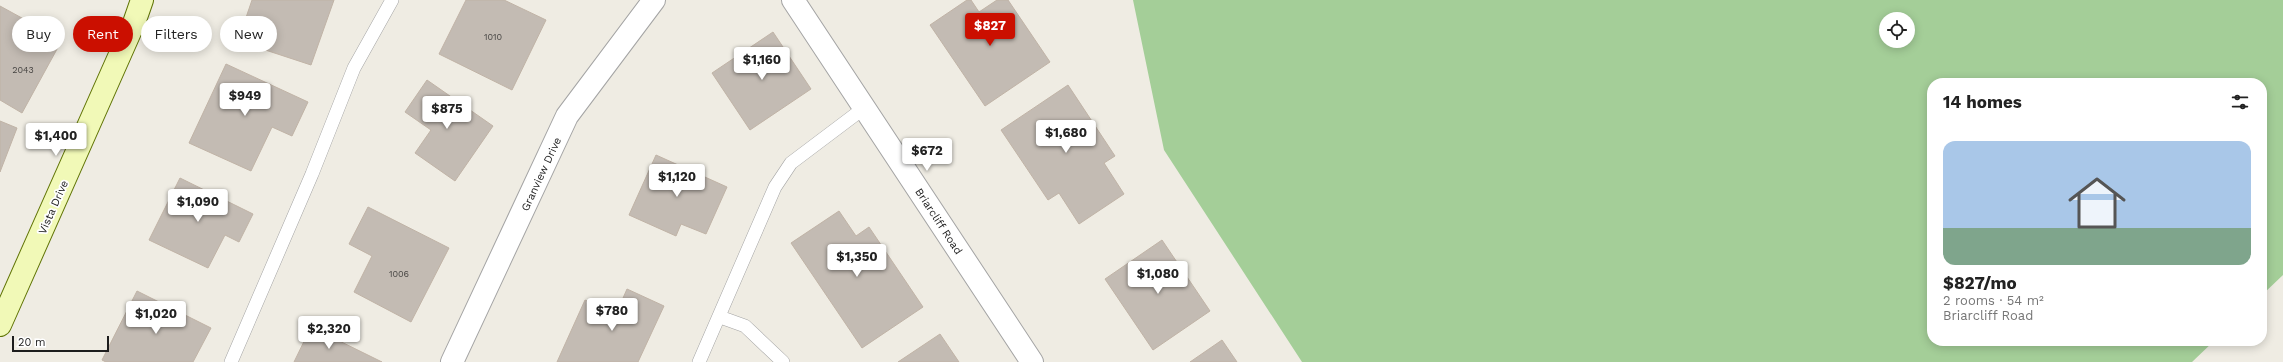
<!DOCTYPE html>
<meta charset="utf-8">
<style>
body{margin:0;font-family:"Work Sans",sans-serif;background:#f2f2f2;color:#222;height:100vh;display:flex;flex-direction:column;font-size:15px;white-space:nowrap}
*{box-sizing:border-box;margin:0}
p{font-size:13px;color:#767676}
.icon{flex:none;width:22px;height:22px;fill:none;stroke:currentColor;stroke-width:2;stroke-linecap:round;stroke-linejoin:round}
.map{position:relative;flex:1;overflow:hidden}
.side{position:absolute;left:1927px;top:78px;width:340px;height:268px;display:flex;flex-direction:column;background:#fff;border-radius:16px;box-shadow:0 2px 10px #0003}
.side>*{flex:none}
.hud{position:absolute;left:12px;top:16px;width:380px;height:36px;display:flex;gap:8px}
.controls{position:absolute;left:1879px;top:12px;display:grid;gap:8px}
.controls a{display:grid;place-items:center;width:36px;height:36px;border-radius:50%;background:#fff;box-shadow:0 2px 10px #0003;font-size:20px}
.scale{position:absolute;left:12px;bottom:10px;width:97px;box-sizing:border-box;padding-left:4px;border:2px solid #1d1d1d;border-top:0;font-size:11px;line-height:14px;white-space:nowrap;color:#1d1d1d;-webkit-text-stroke:3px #fff;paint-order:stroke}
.price{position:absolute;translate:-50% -34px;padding:0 9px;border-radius:4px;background:#fff;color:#222;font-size:13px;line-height:26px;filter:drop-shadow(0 1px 2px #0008)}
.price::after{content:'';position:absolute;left:50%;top:24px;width:12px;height:9px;margin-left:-6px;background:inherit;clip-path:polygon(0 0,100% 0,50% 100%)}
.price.current{background:#cb0f00;color:#fff}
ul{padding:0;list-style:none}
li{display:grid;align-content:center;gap:8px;height:212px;padding:0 16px}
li+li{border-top:1px solid #e0e0e0}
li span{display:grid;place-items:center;height:124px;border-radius:12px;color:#555}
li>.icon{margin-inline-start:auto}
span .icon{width:72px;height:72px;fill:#fffc;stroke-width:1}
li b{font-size:17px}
h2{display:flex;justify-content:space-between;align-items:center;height:48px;padding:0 16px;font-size:17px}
.tag{padding:0 14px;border-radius:18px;background:#fff;box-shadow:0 2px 10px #0003;font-size:14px;line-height:36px}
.tag.current{background:#cb0f00;color:#fff}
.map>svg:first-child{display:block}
</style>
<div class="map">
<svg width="2283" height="362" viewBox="0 0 2283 362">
<rect width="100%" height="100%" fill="#efece3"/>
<!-- forest -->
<path fill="#a4ce98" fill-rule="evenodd" d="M1133 0H2283V275L2262 295V83H1932V341H2214L2192 362H1302L1164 150ZM1886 19H1908V41H1886Z"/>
<!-- building -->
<g fill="#c3bbb3" stroke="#c0b3a6">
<path d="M252 0H334L311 65 238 41Z"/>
<path d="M466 0H504L546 20 512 90 439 54Z"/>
<path d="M967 0H971L979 12 997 0H1008L1050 62 985 106 930 25Z"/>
<path d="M0 6 62 40 22 113 0 100Z"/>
<path d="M773 32 811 89 750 130 712 73Z"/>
<path d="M226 64 308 102 292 136 272 127 251 171 189 143Z"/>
<path d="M427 80 493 126 455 181 415 153 431 130 405 112Z"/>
<path d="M1068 85 1115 156 1104 163 1124 194 1079 224 1059 193 1048 200 1001 130Z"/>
<path d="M0 121 17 128 0 172Z"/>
<path d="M656 155 727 187 706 234 681 224 676 236 629 215Z"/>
<path d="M180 178 253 214 239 242 225 235 208 268 149 240Z"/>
<path d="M368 207 449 248 411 322 354 292 372 256 349 244Z"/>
<path d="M839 211 856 236 869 227 923 307 862 348 791 243Z"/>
<path d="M1162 240 1210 311 1153 350 1105 279Z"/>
<path d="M627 289 664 306 638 362H557L585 300 616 314Z"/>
<path d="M137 291 211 328 193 362H106L102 360Z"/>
<path d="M311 327 382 362H294Z"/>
<path d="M940 334 959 362H898Z"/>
<path d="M1222 340 1237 362H1190Z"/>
</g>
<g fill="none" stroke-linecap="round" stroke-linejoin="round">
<defs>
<g id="lane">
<path d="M720 317 745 326 783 362"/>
<path d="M231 362 312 174 354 68 392 0"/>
<path d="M699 362 775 187 791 163 864 108"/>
</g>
<g id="street">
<path d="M793 0 1032 362"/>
<path d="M452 362 567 116 654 0"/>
</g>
<path id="secondary" d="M0 325 134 23 142 0"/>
</defs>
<!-- lane casing -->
<use href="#lane" stroke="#a4a4a4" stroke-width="14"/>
<!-- street casing -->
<use href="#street" stroke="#a4a4a4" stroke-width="24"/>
<!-- secondary casing -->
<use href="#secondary" stroke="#607405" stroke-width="24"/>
<!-- lane -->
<use href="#lane" stroke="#fff" stroke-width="13"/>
<!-- street -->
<use href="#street" stroke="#fff" stroke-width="22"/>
<!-- secondary -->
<use href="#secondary" stroke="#f1f9b7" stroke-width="22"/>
</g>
<g text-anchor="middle" stroke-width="3.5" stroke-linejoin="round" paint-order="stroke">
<!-- number labels -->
<g font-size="9" fill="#464442">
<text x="493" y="40">1010</text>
<text x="23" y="73">2043</text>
<text x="399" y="277">1006</text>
</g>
<!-- street labels -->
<g font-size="11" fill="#1d1d1d" stroke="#fff">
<text transform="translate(541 174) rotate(-65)" y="4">Granview Drive</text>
<text transform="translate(53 207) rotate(-66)" y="4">Vista Drive</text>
<text transform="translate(939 221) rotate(57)" y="4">Briarcliff Road</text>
</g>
</g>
</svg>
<div class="controls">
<a><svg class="icon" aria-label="locate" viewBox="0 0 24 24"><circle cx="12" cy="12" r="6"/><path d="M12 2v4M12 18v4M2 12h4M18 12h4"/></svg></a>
</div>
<div class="scale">20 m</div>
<b class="price current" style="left:990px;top:47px">$827</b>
<b class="price" style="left:762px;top:81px">$1,160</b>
<b class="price" style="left:245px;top:117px">$949</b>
<b class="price" style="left:447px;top:130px">$875</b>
<b class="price" style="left:1066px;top:154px">$1,680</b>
<b class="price" style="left:56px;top:157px">$1,400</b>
<b class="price" style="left:927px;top:172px">$672</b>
<b class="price" style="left:677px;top:198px">$1,120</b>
<b class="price" style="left:198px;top:223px">$1,090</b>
<b class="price" style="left:857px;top:278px">$1,350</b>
<b class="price" style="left:1158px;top:295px">$1,080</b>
<b class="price" style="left:612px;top:332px">$780</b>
<b class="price" style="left:156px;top:335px">$1,020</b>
<b class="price" style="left:329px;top:350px">$2,320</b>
<div class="hud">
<a class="tag">Buy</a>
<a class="tag current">Rent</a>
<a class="tag">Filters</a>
<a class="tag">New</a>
</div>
<section class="side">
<h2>14 homes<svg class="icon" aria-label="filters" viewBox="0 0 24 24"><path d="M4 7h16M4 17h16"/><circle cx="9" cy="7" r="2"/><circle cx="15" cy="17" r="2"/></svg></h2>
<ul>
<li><span style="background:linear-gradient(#a9c7e8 70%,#7fa58c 0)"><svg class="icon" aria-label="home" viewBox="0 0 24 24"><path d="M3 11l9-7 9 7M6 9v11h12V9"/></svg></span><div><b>$827/mo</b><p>2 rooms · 54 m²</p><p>Briarcliff Road</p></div></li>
</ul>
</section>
</div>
